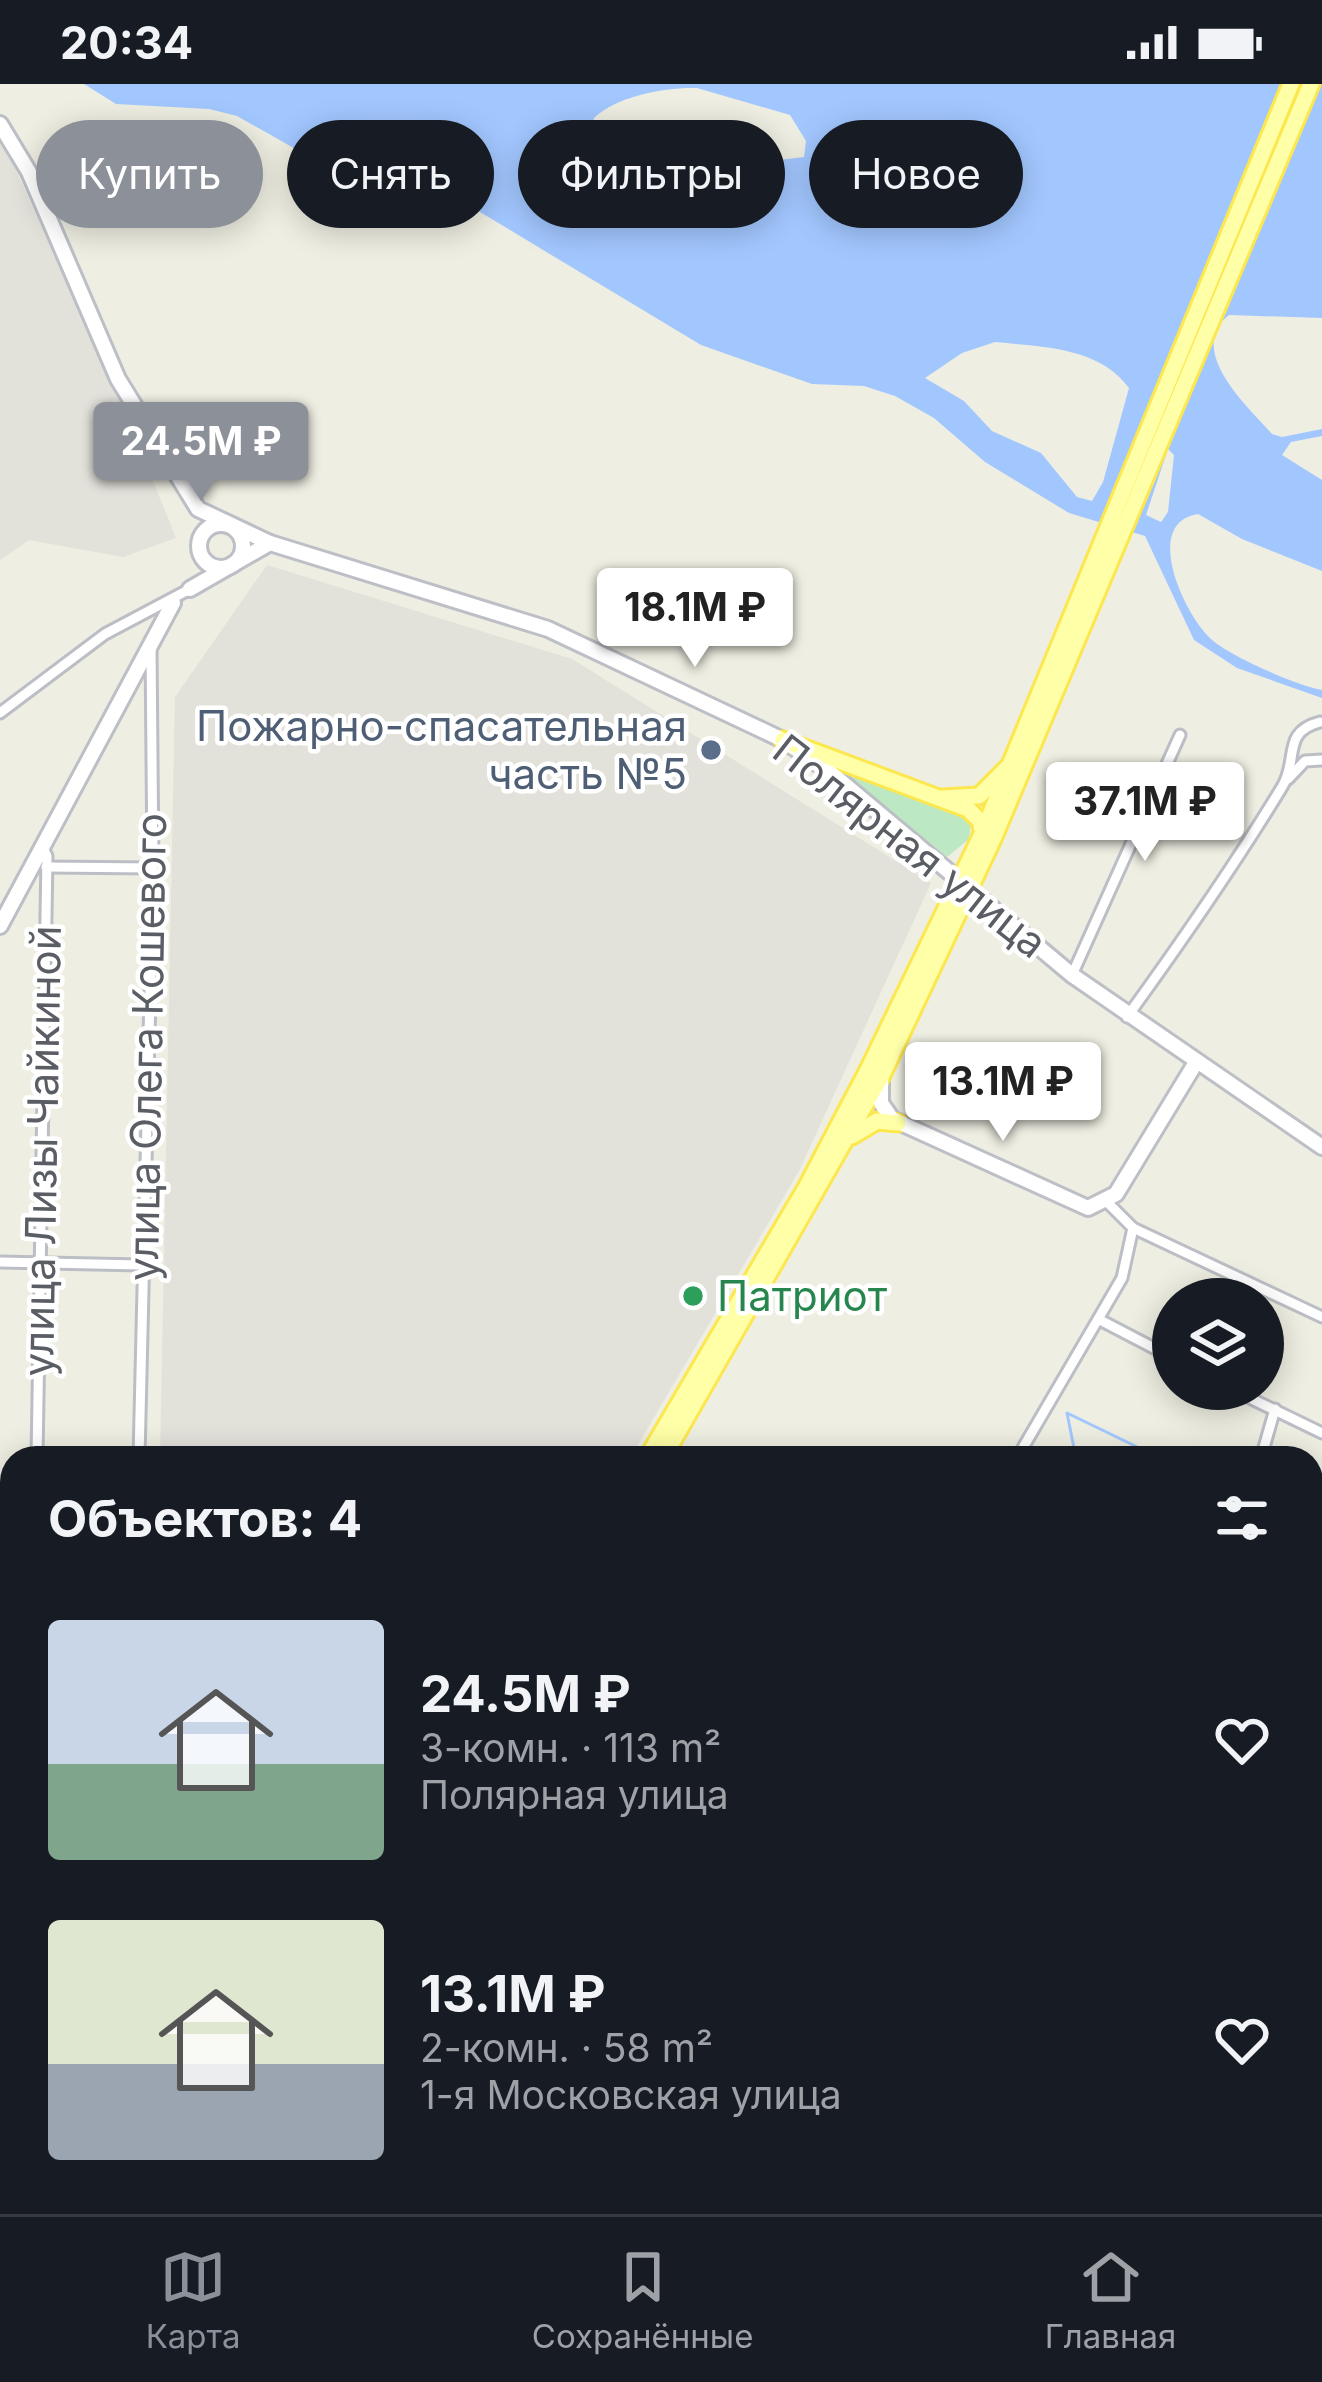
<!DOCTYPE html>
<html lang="ru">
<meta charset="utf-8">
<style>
body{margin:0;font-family:Inter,sans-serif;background:#242831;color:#f1f3f6;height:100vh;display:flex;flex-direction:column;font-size:45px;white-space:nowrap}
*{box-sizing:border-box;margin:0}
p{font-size:39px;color:#9ea1a6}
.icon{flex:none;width:66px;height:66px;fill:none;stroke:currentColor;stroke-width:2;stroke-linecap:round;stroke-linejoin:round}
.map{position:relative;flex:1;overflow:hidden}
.panel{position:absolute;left:0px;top:1362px;width:1323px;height:768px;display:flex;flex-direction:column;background:#171b24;border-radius:36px 36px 0 0;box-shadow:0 6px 30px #0003}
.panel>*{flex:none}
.banner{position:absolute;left:36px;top:36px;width:1251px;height:108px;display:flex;gap:24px}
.tools{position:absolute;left:1152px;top:1194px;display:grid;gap:24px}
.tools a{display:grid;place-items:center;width:132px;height:132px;border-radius:50%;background:#171b24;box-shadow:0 6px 30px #0003;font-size:60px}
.price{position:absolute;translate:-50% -102px;padding:0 27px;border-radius:12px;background:#fff;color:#222;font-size:39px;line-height:78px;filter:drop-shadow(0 3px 6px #0008)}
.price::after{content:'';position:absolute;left:50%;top:72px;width:36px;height:27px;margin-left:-18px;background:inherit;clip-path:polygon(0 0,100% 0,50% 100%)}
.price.selected{background:#8c9099;color:#fff}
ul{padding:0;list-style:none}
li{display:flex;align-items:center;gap:36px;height:300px;padding:0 48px}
li span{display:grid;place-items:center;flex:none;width:336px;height:240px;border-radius:12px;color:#555}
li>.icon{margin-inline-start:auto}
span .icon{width:144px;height:144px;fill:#fffc;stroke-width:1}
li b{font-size:51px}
h2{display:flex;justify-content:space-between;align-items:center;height:144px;padding:0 48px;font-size:51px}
.chip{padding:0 42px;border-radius:54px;background:#171b24;box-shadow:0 6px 30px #0003;font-size:42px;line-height:108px}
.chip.selected{background:#8c9099;color:#fff}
.status{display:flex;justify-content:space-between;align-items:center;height:84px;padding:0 60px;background:#171b24;direction:ltr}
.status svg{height:33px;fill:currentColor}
.menu{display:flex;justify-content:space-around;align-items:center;height:168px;border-top:3px solid #363941;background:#171b24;font-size:33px;color:#9ea1a6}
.menu a{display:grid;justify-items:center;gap:6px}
.menu .selected{color:#8c9099}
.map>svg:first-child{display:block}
</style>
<div class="status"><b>20:34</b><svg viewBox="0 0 49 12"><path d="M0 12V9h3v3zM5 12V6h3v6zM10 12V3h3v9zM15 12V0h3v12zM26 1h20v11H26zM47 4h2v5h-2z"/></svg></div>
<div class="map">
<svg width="1322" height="2130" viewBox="0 0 1322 2130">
<rect width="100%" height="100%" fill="#efeee2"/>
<!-- industrial -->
<g fill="#e2e1da">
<path d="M0 52 110 291 176 454 123 473 29 456 0 476Z"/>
<path d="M267 481 572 575 931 799 799 1087 630 1374H160L175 613Z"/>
<path d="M12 1932V2118H192L185 2130H0V1941Z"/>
</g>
<!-- green -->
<path fill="#bce8c4" d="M839 684 964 729 971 739 969 755 947 773Z"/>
<!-- water -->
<path fill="#a2c7ff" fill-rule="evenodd" d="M84 0H1322V234L1229 231C1185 266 1247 322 1272 350L1282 353 1322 345V352L1291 358 1282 371 1322 396V487L1242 455 1198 430C1141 439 1185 532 1211 555 1231 573 1296 601 1322 606V614L1237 584 1194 556 1145 452 1069 429 985 378 934 334 895 312 864 302 812 300 701 261 465 119 363 82 299 67 237 32 209 25 116 20ZM697 4 790 31 806 57 804 73 771 77 723 72 671 92 592 45 594 34C617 12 665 3 697 4ZM995 258C1043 263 1099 263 1129 304L1103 398 1092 417 1077 413 1041 369 992 347 964 317 925 294 962 269ZM1168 365 1174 371 1168 428 1161 438 1146 431Z"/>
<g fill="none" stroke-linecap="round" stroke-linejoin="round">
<!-- stream -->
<path stroke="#a2c7ff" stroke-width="3" d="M1076 1374 1067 1329 1160 1374"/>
<defs>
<g id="street">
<path d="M0 629 105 550 190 505"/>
<path d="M1288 695 1305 677 1322 676"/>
<path d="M46 783 153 784"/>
<path d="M1072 891 1180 651"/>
<path d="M1127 933C1182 857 1234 782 1282 703 1299 676 1281 648 1320 638"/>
<path d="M1108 1119 1133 1144 1322 1233"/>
<path d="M0 1178 141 1181"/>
<path d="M1100 1236 1173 1274"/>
<path d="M1231 1305 1322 1349"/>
<path d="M37 1374 47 772 42 762"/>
<path d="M139 1374 153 784 151 563"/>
<path d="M1017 1374 1122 1194 1133 1144"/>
<path d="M1261 1374 1275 1325"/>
<path d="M1311 1518 1322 1533"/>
<path d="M1311 1621 1322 1619"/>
<path d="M0 1648 12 1647"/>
<path d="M1322 1663 1312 1708 1322 1722"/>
<path d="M1311 1800 1322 1797"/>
<path d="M1096 2118 1128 2130"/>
<path d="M557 2130 559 2118"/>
<path d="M903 2130 904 2118"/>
</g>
<g id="secondary">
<path d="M0 40 29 88 118 295 198 425 270 459 548 545 783 656 831 689 1072 891 1322 1063"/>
<circle cx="221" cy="462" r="22"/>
<path d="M190 505 270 459"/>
<path d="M0 842 173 519"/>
<path d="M881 994V1019L892 1035 1088 1124 1116 1110 1195 980"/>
</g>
<g id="primary">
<path d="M783 656 968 725 981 738 982 750"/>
<path d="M942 714 979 712 1010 681 1291 0"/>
<path d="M983 748 1006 692"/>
<path d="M993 755 1311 0"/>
<path d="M852 1052 877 1037 898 1039"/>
<path d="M647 1374 807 1102 868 986"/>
<path d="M663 1374 882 991"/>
<path d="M203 2130 210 2118"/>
<path d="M217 2130 224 2118"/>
</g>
</defs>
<!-- street casing -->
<use href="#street" stroke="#bcbec5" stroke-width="15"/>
<!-- secondary casing -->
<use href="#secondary" stroke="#bdbfc7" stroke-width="20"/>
<!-- primary casing -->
<use href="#primary" stroke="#fce74e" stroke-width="21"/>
<!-- street -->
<use href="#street" stroke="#fff" stroke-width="9"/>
<!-- secondary -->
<use href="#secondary" stroke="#fff" stroke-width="14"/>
<!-- primary -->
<use href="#primary" stroke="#ffffa7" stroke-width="15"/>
<defs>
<g id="primary-bridge">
<path d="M868 986 982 750"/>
<path d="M882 991 993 755"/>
</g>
</defs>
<!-- primary-bridge casing -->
<use href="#primary-bridge" stroke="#fce74e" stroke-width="21" stroke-linecap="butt"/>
<!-- primary-bridge -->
<use href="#primary-bridge" stroke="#ffffa7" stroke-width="15"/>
</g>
<!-- markers -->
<circle fill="#5c6f8a" stroke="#fff" stroke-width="4.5" cx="711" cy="666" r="12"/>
<circle fill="#2e9e5b" stroke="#fff" stroke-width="4.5" cx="693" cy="1212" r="12"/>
<g text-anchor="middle" stroke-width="9" stroke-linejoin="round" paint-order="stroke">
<!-- service labels -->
<g font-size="42" fill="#4e5e75" stroke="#fff" text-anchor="end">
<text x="687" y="657">Пожарно-спасательная<tspan x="687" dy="48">часть №5</tspan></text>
</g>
<!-- street labels -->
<g font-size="42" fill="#5a5d64" stroke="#fff">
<text transform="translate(910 762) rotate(38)" y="15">Полярная улица</text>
<text transform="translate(147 963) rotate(-89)" y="15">улица Олега Кошевого</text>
<text transform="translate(42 1067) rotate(-89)" y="15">улица Лизы Чайкиной</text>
</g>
<!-- leisure labels -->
<g font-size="42" fill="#27864d" stroke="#fff" text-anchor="start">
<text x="717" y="1227">Патриот</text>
</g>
</g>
</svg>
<div class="tools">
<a><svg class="icon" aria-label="layers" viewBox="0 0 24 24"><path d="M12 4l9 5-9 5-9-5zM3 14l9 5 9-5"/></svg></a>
</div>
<b class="price selected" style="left:201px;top:420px">24.5M ₽</b>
<b class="price" style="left:695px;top:586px">18.1M ₽</b>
<b class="price" style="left:1145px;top:780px">37.1M ₽</b>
<b class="price" style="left:1003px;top:1060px">13.1M ₽</b>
<div class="banner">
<a class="chip selected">Купить</a>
<a class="chip">Снять</a>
<a class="chip">Фильтры</a>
<a class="chip">Новое</a>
</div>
<section class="panel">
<h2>Объектов: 4<svg class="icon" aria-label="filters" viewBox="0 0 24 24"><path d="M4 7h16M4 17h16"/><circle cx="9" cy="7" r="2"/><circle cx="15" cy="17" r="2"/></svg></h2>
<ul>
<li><span style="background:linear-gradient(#c9d6e8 60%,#7fa58c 0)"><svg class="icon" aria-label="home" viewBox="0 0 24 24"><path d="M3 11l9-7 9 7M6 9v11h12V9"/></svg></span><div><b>24.5M ₽</b><p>3-комн. · 113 m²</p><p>Полярная улица</p></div><svg class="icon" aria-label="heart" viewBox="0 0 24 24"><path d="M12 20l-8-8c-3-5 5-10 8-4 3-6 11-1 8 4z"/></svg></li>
<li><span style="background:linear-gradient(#dfe7d0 60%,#9aa5b1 0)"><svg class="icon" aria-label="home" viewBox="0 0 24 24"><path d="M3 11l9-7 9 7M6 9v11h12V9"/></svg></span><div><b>13.1M ₽</b><p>2-комн. · 58 m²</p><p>1-я Московская улица</p></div><svg class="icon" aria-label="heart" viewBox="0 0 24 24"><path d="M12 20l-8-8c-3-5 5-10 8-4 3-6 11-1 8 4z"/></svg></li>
</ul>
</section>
</div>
<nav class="menu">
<a class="selected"><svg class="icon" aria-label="map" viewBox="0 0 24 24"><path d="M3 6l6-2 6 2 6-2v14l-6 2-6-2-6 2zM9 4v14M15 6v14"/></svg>Карта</a>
<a><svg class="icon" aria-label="saved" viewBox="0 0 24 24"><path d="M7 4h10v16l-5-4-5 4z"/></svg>Сохранённые</a>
<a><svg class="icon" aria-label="home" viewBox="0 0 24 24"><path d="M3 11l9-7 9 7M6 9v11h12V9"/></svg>Главная</a>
</nav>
